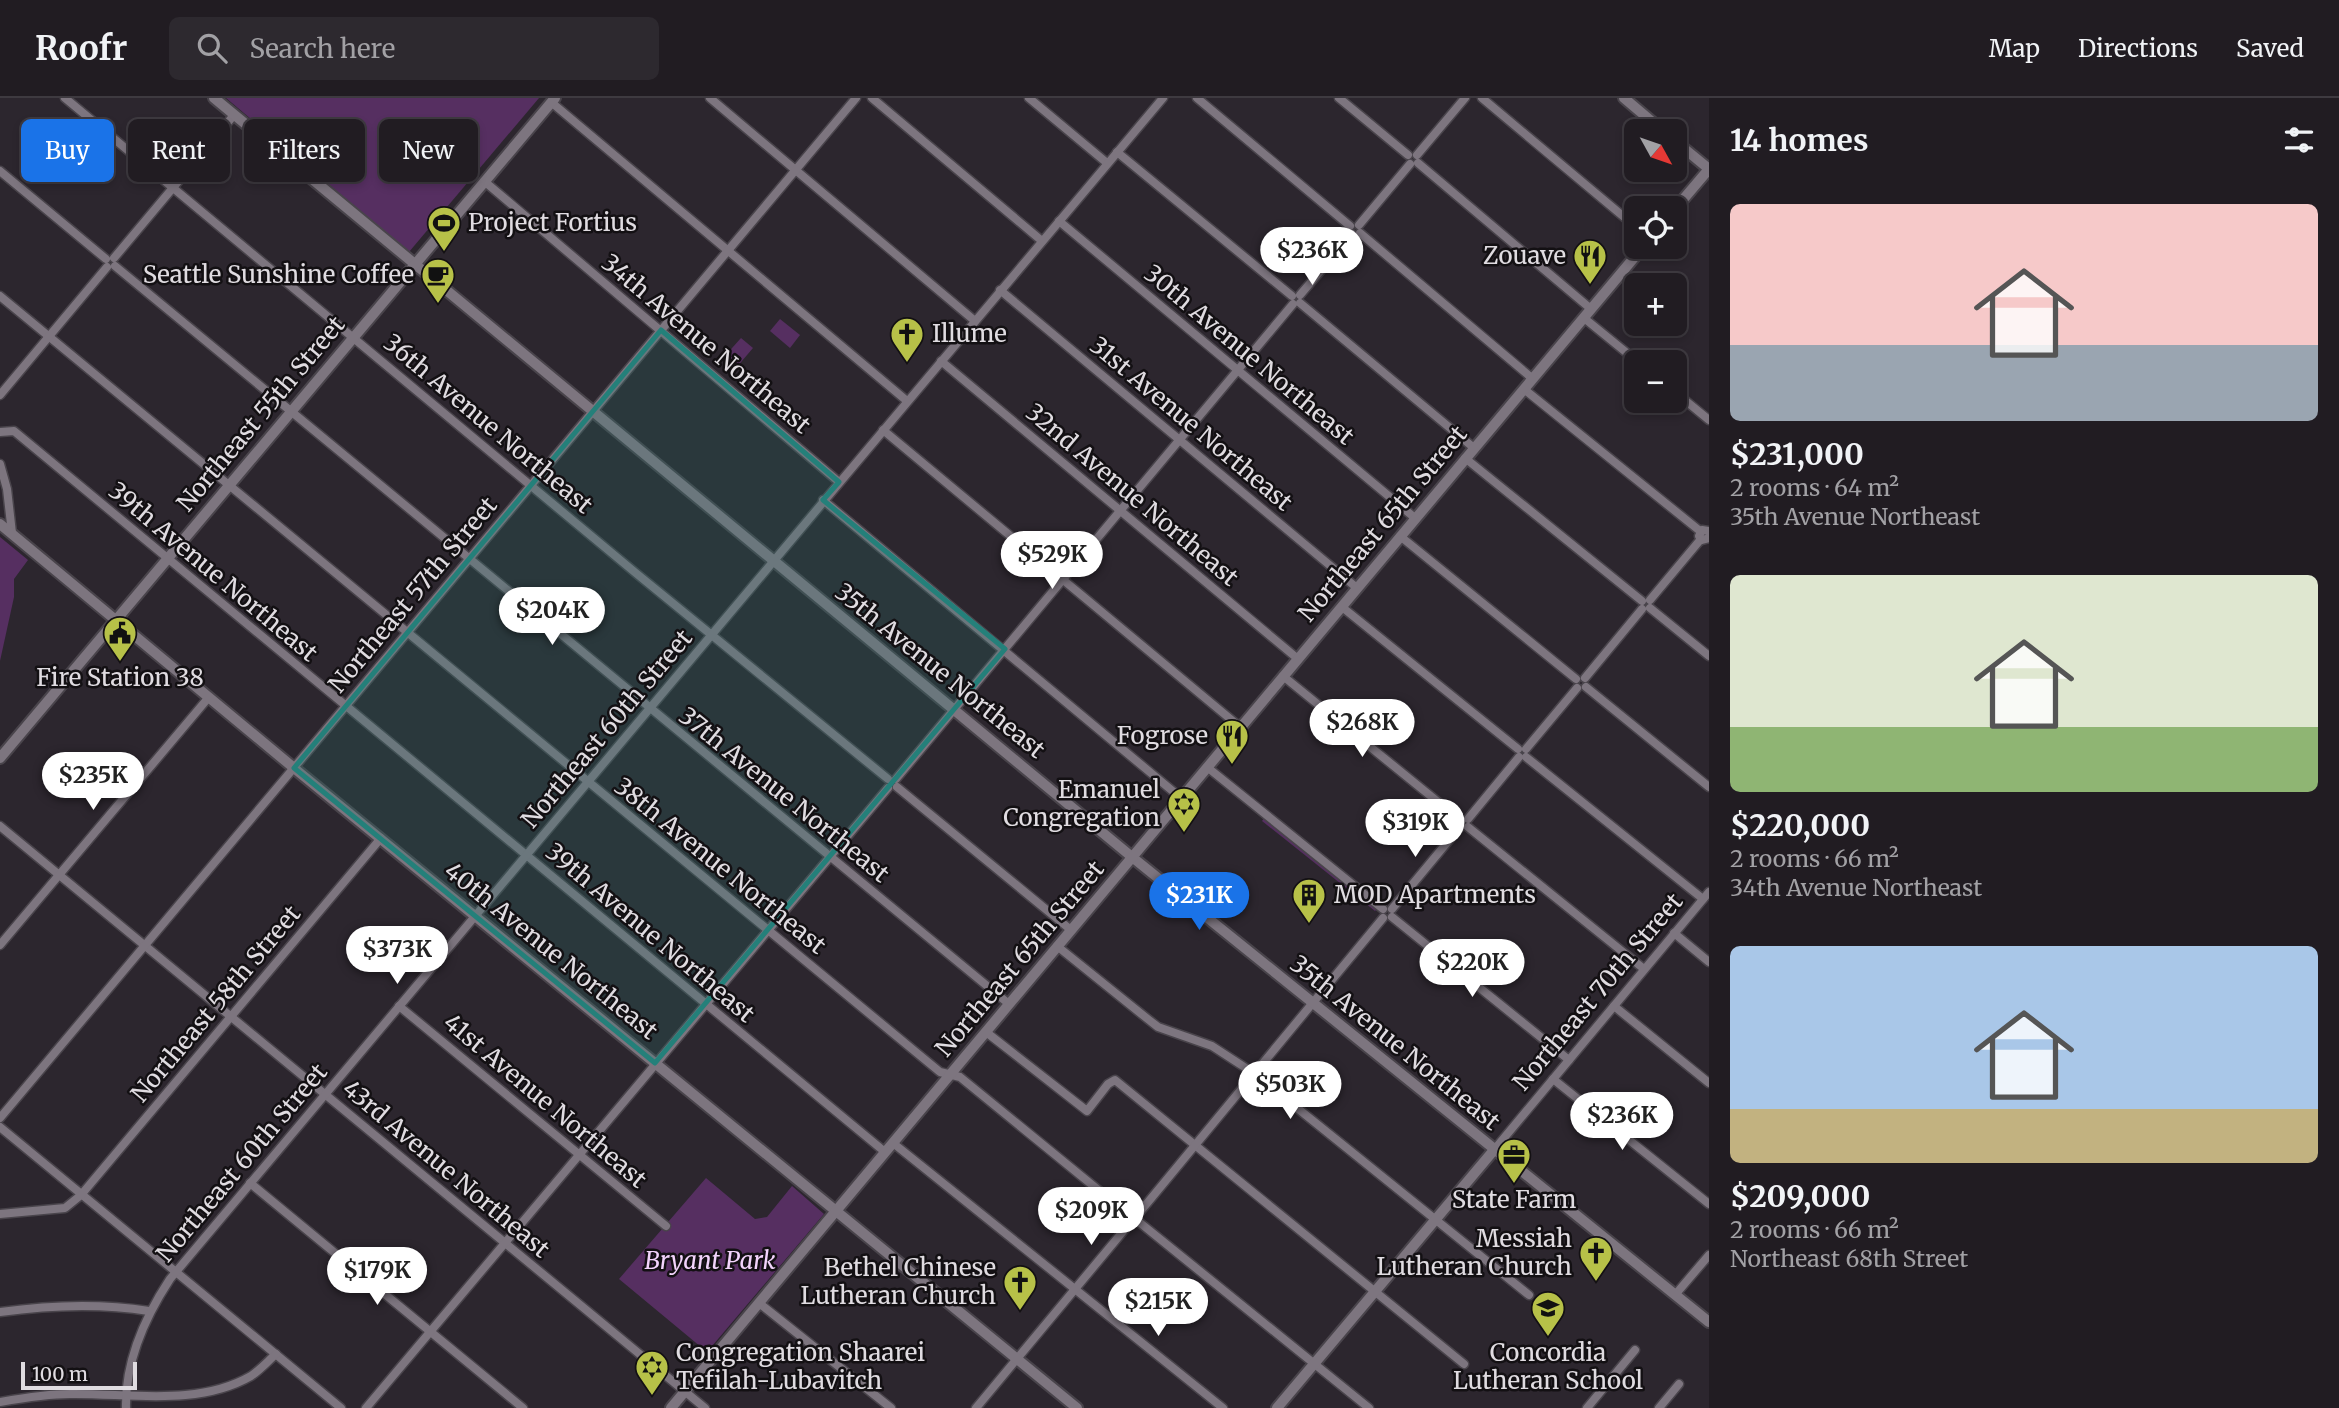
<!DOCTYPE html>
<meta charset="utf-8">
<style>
body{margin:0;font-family:Merriweather,serif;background:#2d292f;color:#f1f3f6;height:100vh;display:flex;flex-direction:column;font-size:26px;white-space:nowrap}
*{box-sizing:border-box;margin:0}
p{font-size:23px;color:#a2a1a5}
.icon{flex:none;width:38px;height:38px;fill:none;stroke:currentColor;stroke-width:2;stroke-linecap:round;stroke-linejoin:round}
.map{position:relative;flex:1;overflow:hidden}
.drawer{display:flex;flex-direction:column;background:#211c22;width:630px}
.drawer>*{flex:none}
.top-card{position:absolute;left:21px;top:21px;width:665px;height:63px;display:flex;gap:14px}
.needle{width:46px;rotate:130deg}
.tools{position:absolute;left:1624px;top:21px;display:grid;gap:14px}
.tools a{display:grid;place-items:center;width:63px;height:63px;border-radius:10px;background:#211c22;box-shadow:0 4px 10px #0003,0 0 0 2px #3e3a40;font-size:35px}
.scale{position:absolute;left:21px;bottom:18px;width:116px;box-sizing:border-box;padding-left:7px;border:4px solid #e0dce1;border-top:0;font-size:19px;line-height:24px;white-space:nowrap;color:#e0dce1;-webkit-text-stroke:5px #131013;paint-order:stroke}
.price{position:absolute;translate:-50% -60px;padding:0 16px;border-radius:24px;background:#fff;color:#222;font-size:23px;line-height:46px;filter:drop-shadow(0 2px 4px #0008)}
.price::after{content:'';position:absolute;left:50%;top:42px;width:21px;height:16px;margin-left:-10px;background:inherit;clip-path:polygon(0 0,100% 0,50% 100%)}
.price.on{background:#1a73e8;color:#fff}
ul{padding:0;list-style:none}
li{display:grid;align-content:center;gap:14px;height:371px;padding:0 21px}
li span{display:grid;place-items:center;height:217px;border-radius:10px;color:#555}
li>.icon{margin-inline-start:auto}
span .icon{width:126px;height:126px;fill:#fffc;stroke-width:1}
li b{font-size:30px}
h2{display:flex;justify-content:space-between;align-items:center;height:84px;padding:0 21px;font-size:30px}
.chip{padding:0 24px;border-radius:10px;background:#211c22;box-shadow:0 4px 10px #0003,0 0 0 2px #3e3a40;font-size:24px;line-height:63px}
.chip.on{background:#1a73e8;color:#fff}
header{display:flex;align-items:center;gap:42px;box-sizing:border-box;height:98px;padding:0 35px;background:#211c22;border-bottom:2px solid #3e3a40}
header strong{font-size:33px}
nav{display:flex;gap:38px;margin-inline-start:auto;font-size:24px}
.search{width:490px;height:63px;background:#2d292f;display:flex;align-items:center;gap:18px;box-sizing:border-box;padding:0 24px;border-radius:10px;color:#a2a1a5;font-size:26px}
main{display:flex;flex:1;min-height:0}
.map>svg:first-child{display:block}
</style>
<header>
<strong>Roofr</strong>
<div class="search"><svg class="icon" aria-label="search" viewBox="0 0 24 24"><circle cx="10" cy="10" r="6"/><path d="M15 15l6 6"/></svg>Search here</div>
<nav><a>Map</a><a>Directions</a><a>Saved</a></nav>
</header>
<main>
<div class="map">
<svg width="1709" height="1310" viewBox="0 0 1709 1310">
<rect width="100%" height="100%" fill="#2c262e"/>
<!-- green -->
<g fill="#562f61">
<path d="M226 0H539L409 154Z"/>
<path d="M780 221 800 237 790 250 770 233Z"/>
<path d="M741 240 753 250 736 270 724 259Z"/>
<path d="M0 439 28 462 14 481V499L0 563Z"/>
<path d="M1264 720 1377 811 1375 813 1262 723Z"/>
<path d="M706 1080 755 1121 767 1119 792 1088 824 1116 707 1254 619 1181Z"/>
</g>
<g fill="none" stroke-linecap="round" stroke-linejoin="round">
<defs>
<g id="street">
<path d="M65 0 637 476 888 681"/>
<path d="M710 0 975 223"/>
<path d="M872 0 1042 143"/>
<path d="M1029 0 1107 65"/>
<path d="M1197 0 1350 128"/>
<path d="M1339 0 1408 57"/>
<path d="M1482 0 1636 129"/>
<path d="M551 4 907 303"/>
<path d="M1117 54 1292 198"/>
<path d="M1417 57 1465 0"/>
<path d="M1418 65 1591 211"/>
<path d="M0 73 106 161"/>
<path d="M484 83 839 384"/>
<path d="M1059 123 1415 420"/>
<path d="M1359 127 1410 66"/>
<path d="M1360 135 1533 281"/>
<path d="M114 160 234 17"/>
<path d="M115 168 1009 906"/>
<path d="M1000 192 1357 490"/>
<path d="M1300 197 1352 136"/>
<path d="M0 198 940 974 960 979 1129 1117"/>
<path d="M1300 205 1474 350"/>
<path d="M1584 220 1638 264"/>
<path d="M941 263 1298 561"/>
<path d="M1524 291 1700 433"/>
<path d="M1675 294 1709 322"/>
<path d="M0 297 107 169"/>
<path d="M883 332 1240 629"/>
<path d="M0 334 14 333 885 1054"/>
<path d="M1465 360 1642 503"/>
<path d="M0 366 7 391 12 435"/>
<path d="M823 402 1181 700"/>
<path d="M1709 433 1702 432 1699 438 1702 442 1709 440"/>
<path d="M1400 438 1576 581"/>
<path d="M1650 502 1701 441"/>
<path d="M1342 509 1518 651"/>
<path d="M1650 510 1709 558"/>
<path d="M1283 578 1459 721"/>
<path d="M1585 580 1642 511"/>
<path d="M1586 589 1709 689"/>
<path d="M1526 651 1577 590"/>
<path d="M1526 659 1703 801"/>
<path d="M1207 669 1383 811"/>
<path d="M896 681 1293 206"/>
<path d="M897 689 1071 832"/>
<path d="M1468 721 1519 659"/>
<path d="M0 728 705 1310"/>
<path d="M1468 729 1644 871"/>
<path d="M1392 811 1460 729"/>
<path d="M1392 819 1569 962"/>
<path d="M1674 835 1709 864"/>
<path d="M0 847 209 599"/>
<path d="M1057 848 1149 922 1158 929 1212 948 1255 976 1529 1197"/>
<path d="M399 908 666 1128"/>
<path d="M1614 908 1709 985"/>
<path d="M986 934 1087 1013 1108 986 1115 982 1464 1266"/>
<path d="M1553 981 1709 1106"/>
<path d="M0 1020 856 0"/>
<path d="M0 1029 341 1310"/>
<path d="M893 1045 1223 1310"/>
<path d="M1494 1052 1709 794"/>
<path d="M250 1085 523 1310"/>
<path d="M1139 1115 1383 820"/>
<path d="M0 1116 65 1110 81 1097 381 740"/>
<path d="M1139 1124 1369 1310"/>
<path d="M1675 1197 1709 1157"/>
<path d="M759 1205 891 1310"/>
<path d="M0 1214C50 1207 99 1205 149 1213"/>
<path d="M0 1304C23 1300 47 1296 70 1296 129 1295 197 1309 251 1278 260 1272 268 1263 276 1256"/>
<path d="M126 1310C125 1263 145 1219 170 1181L1163 0"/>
<path d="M366 1310 888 690"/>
<path d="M976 1310 1130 1125"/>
<path d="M1587 1310 1635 1252"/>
<path d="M1659 1310 1679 1286"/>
</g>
<g id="secondary">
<path d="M214 0 1132 759 1709 1224"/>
<path d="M1624 0 1663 33"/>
<path d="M1675 43 1709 71"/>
<path d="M1675 111 1709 71"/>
<path d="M0 426 300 675 1077 1310"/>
<path d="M0 660 555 0"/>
<path d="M671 1310 1643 149"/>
<path d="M1277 1310 1494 1052"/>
</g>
</defs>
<!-- street casing -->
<use href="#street" stroke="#49444b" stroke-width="11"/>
<!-- secondary casing -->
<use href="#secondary" stroke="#49444b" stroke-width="14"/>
<!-- street -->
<use href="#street" stroke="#7d757f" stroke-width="8"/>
<!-- secondary -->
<use href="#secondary" stroke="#7d757f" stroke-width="10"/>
</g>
<!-- marked area -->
<path fill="#24807a" fill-opacity="0.2" stroke="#24807a" stroke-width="5" stroke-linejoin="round" d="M661 232 839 384 823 402 1005 551 655 965 294 670Z"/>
<!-- icons -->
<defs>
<symbol id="stadium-pin" viewBox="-11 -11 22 30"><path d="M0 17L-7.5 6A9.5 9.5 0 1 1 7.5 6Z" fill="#b7c148" stroke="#131013"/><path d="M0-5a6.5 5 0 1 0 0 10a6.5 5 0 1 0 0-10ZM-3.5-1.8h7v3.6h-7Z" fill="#111"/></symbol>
<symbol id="restaurant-pin" viewBox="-11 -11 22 30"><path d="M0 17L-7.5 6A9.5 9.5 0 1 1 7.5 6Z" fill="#b7c148" stroke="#131013"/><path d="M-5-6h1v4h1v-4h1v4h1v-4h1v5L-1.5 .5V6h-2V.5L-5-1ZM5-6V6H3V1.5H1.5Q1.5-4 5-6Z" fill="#111"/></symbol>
<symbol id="cafe-pin" viewBox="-11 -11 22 30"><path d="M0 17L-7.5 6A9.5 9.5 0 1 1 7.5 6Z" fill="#b7c148" stroke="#131013"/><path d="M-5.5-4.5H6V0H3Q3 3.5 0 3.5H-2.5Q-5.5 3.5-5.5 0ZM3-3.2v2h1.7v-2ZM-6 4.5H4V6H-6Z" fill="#111"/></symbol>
<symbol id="church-pin" viewBox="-11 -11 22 30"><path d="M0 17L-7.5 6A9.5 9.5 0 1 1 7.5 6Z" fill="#b7c148" stroke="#131013"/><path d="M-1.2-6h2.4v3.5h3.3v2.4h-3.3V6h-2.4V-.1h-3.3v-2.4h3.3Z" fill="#111"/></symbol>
<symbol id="civic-pin" viewBox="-11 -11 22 30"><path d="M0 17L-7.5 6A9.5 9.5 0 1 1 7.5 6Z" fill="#b7c148" stroke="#131013"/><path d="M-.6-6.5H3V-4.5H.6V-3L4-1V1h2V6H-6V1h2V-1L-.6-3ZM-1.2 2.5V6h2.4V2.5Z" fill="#111"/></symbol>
<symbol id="synagogue-pin" viewBox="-11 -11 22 30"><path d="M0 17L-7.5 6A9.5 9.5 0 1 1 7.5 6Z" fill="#b7c148" stroke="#131013"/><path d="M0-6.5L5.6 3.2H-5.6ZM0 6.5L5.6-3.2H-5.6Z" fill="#111"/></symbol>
<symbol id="building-pin" viewBox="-11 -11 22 30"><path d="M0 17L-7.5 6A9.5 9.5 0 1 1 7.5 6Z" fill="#b7c148" stroke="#131013"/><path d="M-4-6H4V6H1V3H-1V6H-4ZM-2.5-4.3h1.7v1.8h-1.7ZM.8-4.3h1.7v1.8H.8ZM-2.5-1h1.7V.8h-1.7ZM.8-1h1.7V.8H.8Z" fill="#111"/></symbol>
<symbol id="office-pin" viewBox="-11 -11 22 30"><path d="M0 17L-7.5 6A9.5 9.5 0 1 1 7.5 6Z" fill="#b7c148" stroke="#131013"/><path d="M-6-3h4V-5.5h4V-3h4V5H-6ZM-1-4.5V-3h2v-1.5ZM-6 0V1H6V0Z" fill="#111"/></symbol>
<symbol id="school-pin" viewBox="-11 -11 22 30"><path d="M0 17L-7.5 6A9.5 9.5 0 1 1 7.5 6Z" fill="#b7c148" stroke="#131013"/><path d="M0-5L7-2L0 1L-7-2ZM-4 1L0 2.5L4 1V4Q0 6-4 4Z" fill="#111"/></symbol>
</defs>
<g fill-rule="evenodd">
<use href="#stadium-pin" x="425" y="106" width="38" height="52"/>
<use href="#restaurant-pin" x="1571" y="139" width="38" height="52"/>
<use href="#cafe-pin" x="419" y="158" width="38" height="52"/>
<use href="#church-pin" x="888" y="217" width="38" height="52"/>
<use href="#civic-pin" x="101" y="516" width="38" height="52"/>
<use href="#restaurant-pin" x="1213" y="619" width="38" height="52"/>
<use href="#synagogue-pin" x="1165" y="687" width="38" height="52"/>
<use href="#building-pin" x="1290" y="778" width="38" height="52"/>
<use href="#office-pin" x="1495" y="1038" width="38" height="52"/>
<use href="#church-pin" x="1577" y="1136" width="38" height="52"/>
<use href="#church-pin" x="1001" y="1165" width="38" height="52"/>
<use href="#school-pin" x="1529" y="1191" width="38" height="52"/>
<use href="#synagogue-pin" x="633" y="1250" width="38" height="52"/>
</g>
<g text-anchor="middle" stroke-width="5" stroke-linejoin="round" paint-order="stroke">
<!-- poi labels -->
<g font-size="24" fill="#e0dce1" stroke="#131013" text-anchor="end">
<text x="468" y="133" text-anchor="start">Project Fortius</text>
<text x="1566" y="166">Zouave</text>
<text x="414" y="185">Seattle Sunshine Coffee</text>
<text x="932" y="244" text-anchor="start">Illume</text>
<text x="120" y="588" text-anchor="middle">Fire Station 38</text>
<text x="1208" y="646">Fogrose</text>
<text x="1160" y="700">Emanuel<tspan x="1160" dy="28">Congregation</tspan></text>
<text x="1334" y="805" text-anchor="start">MOD Apartments</text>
<text x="1514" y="1110" text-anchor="middle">State Farm</text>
<text x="1572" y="1149">Messiah<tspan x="1572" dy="28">Lutheran Church</tspan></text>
<text x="996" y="1178">Bethel Chinese<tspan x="996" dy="28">Lutheran Church</tspan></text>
<text x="676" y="1263" text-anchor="start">Congregation Shaarei<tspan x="676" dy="28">Tefilah-Lubavitch</tspan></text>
<text x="1548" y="1263" text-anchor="middle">Concordia<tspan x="1548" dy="28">Lutheran School</tspan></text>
</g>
<!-- street labels -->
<g font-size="24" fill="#e0dce1" stroke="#131013">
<text transform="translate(706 246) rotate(40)" y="8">34th Avenue Northeast</text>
<text transform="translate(1249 257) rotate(40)" y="8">30th Avenue Northeast</text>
<text transform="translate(261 316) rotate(-50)" y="8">Northeast 55th Street</text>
<text transform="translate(488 326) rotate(40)" y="8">36th Avenue Northeast</text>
<text transform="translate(1191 326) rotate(40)" y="8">31st Avenue Northeast</text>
<text transform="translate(1132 397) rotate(40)" y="8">32nd Avenue Northeast</text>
<text transform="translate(1383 426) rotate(-50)" y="8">Northeast 65th Street</text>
<text transform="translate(213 474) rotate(40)" y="8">39th Avenue Northeast</text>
<text transform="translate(413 497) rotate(-50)" y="8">Northeast 57th Street</text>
<text transform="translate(940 573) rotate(39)" y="8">35th Avenue Northeast</text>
<text transform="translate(607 631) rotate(-50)" y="8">Northeast 60th Street</text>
<text transform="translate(784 697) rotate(39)" y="8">37th Avenue Northeast</text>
<text transform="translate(720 768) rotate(39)" y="8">38th Avenue Northeast</text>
<text transform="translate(650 835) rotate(40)" y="8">39th Avenue Northeast</text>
<text transform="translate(551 853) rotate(39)" y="8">40th Avenue Northeast</text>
<text transform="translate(1020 861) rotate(-50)" y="8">Northeast 65th Street</text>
<text transform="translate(1598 894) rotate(-50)" y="8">Northeast 70th Street</text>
<text transform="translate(216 906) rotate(-50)" y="8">Northeast 58th Street</text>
<text transform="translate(1395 945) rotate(39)" y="8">35th Avenue Northeast</text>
<text transform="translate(545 1003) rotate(40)" y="8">41st Avenue Northeast</text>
<text transform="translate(242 1065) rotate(-50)" y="8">Northeast 60th Street</text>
<text transform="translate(446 1071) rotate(40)" y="8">43rd Avenue Northeast</text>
</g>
<!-- park labels -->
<g font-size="24" font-style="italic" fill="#f3d4fc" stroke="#131013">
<text x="710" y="1171">Bryant Park</text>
</g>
</g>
</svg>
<div class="tools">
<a><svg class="needle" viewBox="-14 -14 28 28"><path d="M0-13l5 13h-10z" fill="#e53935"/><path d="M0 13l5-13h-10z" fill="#a2a1a5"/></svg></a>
<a><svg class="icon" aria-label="locate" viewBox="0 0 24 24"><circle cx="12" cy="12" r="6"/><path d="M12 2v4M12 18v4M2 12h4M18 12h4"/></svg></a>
<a>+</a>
<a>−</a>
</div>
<div class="scale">100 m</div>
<b class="price" style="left:1312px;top:189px">$236K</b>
<b class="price" style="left:1052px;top:493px">$529K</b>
<b class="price" style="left:552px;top:549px">$204K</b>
<b class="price" style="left:1362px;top:661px">$268K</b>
<b class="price" style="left:93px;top:714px">$235K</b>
<b class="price" style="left:1415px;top:761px">$319K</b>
<b class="price on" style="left:1199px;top:834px">$231K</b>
<b class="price" style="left:397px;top:888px">$373K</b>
<b class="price" style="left:1472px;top:901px">$220K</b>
<b class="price" style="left:1290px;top:1023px">$503K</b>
<b class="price" style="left:1622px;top:1054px">$236K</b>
<b class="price" style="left:1091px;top:1149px">$209K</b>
<b class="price" style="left:377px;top:1209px">$179K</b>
<b class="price" style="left:1158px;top:1240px">$215K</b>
<div class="top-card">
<a class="chip on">Buy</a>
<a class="chip">Rent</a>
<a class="chip">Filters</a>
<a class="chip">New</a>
</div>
</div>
<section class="drawer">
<h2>14 homes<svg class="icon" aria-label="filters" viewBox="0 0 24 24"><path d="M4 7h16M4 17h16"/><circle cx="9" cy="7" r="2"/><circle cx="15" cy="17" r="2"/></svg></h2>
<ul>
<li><span style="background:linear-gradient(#f6c9c9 65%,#9aa5b1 0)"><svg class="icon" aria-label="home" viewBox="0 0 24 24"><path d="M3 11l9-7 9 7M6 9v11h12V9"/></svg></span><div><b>$231,000</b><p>2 rooms · 64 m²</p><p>35th Avenue Northeast</p></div></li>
<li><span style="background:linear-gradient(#dfe7d0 70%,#8fb573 0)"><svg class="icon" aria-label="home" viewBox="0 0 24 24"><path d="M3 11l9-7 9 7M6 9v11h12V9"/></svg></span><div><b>$220,000</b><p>2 rooms · 66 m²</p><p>34th Avenue Northeast</p></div></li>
<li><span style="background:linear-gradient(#a9c7e8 75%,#c2b280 0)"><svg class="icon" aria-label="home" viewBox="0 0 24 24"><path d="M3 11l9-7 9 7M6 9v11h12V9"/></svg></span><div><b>$209,000</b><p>2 rooms · 66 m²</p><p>Northeast 68th Street</p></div></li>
</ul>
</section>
</main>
